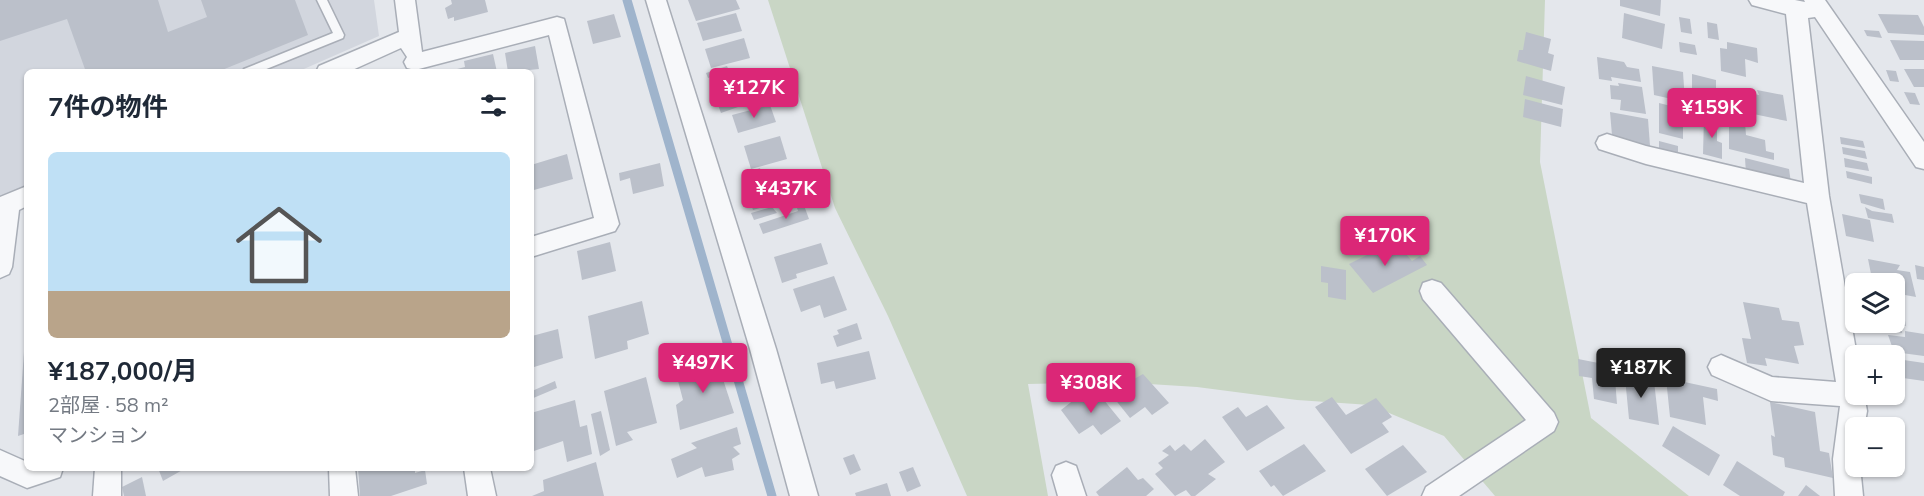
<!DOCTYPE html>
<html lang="ja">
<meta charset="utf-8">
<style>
body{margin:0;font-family:"Nunito Sans","Noto Sans JP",sans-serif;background:#f2f2f3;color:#1f2937;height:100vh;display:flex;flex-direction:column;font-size:22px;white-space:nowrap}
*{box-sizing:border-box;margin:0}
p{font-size:20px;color:#747a83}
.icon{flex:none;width:33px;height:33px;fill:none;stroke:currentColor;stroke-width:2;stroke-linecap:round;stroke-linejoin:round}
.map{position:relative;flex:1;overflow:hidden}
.panel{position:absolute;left:24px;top:69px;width:510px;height:402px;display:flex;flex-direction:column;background:#fff;border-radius:9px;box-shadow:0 2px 4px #0004}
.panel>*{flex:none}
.controls{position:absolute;left:1845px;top:273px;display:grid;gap:12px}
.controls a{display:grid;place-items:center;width:60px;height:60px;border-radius:9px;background:#fff;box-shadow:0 2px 4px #0004;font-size:30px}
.price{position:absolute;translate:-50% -51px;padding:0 14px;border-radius:6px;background:#db2777;color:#fff;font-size:20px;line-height:39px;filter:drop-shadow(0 2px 3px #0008)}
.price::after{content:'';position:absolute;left:50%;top:36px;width:18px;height:14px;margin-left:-9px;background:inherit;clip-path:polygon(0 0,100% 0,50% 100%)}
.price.current{background:#222;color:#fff}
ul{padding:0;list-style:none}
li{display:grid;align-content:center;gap:12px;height:318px;padding:0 24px}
li span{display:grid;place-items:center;height:186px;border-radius:9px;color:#555}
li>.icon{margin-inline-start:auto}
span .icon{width:108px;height:108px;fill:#fffc;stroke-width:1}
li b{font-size:26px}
h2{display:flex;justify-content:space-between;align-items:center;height:72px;padding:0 24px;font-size:26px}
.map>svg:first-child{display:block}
</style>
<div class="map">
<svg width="1924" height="496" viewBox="0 0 1924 496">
<rect width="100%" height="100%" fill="#e4e7ec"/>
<!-- built -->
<path fill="#d2d6de" d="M0 0H374L379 36 297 72H27V190L0 201Z"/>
<!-- green -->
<path fill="#c9d6c5" d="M768 0H1545L1540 162 1591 418 1689 496H1495L1444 436 1370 405 1297 400 1197 387 1117 382 1028 384 1048 496H967L888 316 835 208Z"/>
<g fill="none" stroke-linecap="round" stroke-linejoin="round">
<!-- stream -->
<path stroke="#9fb4cc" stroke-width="9" d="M627 0 772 496"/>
</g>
<!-- building -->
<g fill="#bbc0ca">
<path d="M0 0H158L168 32 207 17 201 0H295L308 35 217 72H86L67 19 0 41Z"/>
<path d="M451 0H485L488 12 454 21V17L448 19 445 8 452 4Z"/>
<path d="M688 0H736L740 9 696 21Z"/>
<path d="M1620 0H1661L1660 16 1620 6Z"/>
<path d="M736 13 742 31 703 41 697 23Z"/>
<path d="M1624 13 1665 24 1662 49 1622 38Z"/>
<path d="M614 14 621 37 593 44 587 21Z"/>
<path d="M1878 14 1918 15 1924 27V35L1888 33Z"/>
<path d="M1679 17 1690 19 1692 34 1681 32Z"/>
<path d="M1707 22 1717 24 1719 40 1708 38Z"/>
<path d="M1864 30 1879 31 1882 38 1867 36Z"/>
<path d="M1526 32 1551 39 1548 53 1554 55 1551 71 1517 61 1519 50H1523Z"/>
<path d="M744 38 750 58 711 68 705 49Z"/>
<path d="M1890 40 1924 41V60H1900Z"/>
<path d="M1679 42 1695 45 1697 55 1680 52Z"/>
<path d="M1727 42 1757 48 1758 63 1745 59 1746 77 1721 71 1720 48 1727 49Z"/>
<path d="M535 46 539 69 508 72 505 53Z"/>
<path d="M493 54 497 72H458L457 69 465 67 464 61Z"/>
<path d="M1597 57 1624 62 1627 67 1639 69 1641 82 1611 77 1612 81 1599 79Z"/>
<path d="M727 66 729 71 708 78 706 73Z"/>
<path d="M1652 66 1683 72 1685 102 1654 95Z"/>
<path d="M1904 69H1924V87H1914Z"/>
<path d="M756 70 763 90 722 101 716 81Z"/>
<path d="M1886 70 1896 71 1899 82 1890 81Z"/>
<path d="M1692 74 1716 80V101L1710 99V103L1692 99Z"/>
<path d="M1526 76 1565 87 1562 105 1523 95Z"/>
<path d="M1618 83 1642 87 1646 114 1620 110 1621 100 1611 99 1610 85 1619 86Z"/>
<path d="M1731 89 1759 95 1757 90 1783 95 1787 121 1734 110Z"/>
<path d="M1904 92 1915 93 1920 105 1910 104Z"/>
<path d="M1525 99 1563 109 1561 127 1523 117Z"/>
<path d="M736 100 738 107 721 113 718 105Z"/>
<path d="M1659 103 1683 109V139L1659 133Z"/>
<path d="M770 105 776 122 738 133 732 115Z"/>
<path d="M1610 112 1648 119 1650 146 1612 135Z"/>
<path d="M1704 117 1717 121V141L1722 143V159L1703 154Z"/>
<path d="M1729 119 1745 123 1746 135 1765 140 1766 151 1774 153V160L1729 149Z"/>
<path d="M780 136 787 159 751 169 744 146Z"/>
<path d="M1840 137 1863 141 1865 148 1841 144Z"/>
<path d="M1659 141 1678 146V155L1659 151Z"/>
<path d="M1842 147 1865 151 1867 159 1843 154Z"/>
<path d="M567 154 573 179 534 190 531 165Z"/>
<path d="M1745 158 1789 169 1791 183 1746 173Z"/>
<path d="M1844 158 1867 163 1869 171 1845 167Z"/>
<path d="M660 163 664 186 633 194 630 178 620 181 619 173Z"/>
<path d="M760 168 763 177 745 182 743 174Z"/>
<path d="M1846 171 1872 177V184L1847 178Z"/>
<path d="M793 174 798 188 782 193 784 201 753 210 748 194 754 191 752 186Z"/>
<path d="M1859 194 1883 199 1885 210 1861 203Z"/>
<path d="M802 200 809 219 763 234 759 224 798 211 795 202Z"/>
<path d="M772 207 777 213 754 220 751 213Z"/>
<path d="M1865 207 1872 211 1892 214 1894 223 1868 218Z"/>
<path d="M1842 214 1870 220 1874 242 1846 236Z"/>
<path d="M610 242 616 271 582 280 577 251Z"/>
<path d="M821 243 828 264 796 274 797 278 782 283 774 257Z"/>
<path d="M1387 245 1392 251 1400 247 1412 261 1420 256 1427 265 1373 293 1349 264Z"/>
<path d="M1868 259 1900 265 1897 270 1910 272 1916 297 1894 293V284H1873Z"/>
<path d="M1915 265 1924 267V280L1917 279Z"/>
<path d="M1321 266 1346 270V300L1328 297V283L1321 282Z"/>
<path d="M834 276 847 310 824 318 820 305 801 312 793 289Z"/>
<path d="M642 301 649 334 627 341 628 349 595 359 588 316Z"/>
<path d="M1743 302 1779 308 1782 320 1799 322 1804 345 1794 346 1799 364 1765 358 1767 366 1747 363 1742 338 1751 339Z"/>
<path d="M1894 303 1902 304 1906 326 1900 325 1902 333 1861 323 1894 322Z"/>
<path d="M857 323 862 339 837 347 833 336 839 334 837 330Z"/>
<path d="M558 329 563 358 531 368 532 336Z"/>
<path d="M1905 331 1924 334V356L1894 352 1888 335 1905 337Z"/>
<path d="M25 338 27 433 18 436Z"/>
<path d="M869 351 876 379 836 389 834 381 821 384 817 363Z"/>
<path d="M715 355 734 413 680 430 676 405 683 400 678 381 688 377 685 366Z"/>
<path d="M1578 359 1614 366 1617 404 1594 399 1592 378 1579 376Z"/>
<path d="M1897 359 1924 363V381L1903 378Z"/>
<path d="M1624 367 1631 369 1632 377 1654 381 1659 425 1629 419Z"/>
<path d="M1099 370 1107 380 1099 385 1091 375Z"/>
<path d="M1143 374 1169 403 1152 415 1145 407 1130 418 1106 388 1115 381 1120 387Z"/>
<path d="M646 377 657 423 627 432 633 440 616 446 604 391Z"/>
<path d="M1666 378 1717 389 1718 401 1703 397 1706 425 1670 417Z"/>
<path d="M555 381 557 388 531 399 532 391Z"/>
<path d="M1084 392 1090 400 1099 394 1121 421 1101 435 1093 425 1079 434 1061 410Z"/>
<path d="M1332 397 1346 415 1376 398 1392 417 1382 423 1389 432 1351 454 1315 407Z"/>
<path d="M575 400 580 427 587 425 592 454 567 462 563 441 531 452V413Z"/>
<path d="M1770 402 1815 412 1820 451 1829 453 1833 478 1785 467 1784 458 1773 455 1771 435 1775 437Z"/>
<path d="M1267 405 1285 428 1247 451 1222 417 1238 407 1246 417Z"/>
<path d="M601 411 610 450 600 456 591 414Z"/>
<path d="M1673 426 1720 455 1709 476 1662 446Z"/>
<path d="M737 427 741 444 733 447 740 454 732 459 734 470 705 477 702 467 677 478 671 459 697 448 691 443Z"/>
<path d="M1205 439 1225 462 1208 474 1216 479 1195 496H1191L1186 490 1175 496 1155 474 1163 468 1158 463 1169 455 1162 451 1170 445 1175 451 1184 444 1191 451Z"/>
<path d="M1304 444 1326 471 1283 496 1274 485 1271 487 1259 471Z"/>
<path d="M1403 445 1427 472 1387 496 1365 469Z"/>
<path d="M854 454 861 470 850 475 843 458Z"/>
<path d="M1737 461 1785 492 1783 496H1740L1723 485Z"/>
<path d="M596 462 604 496H532L544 491 543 480Z"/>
<path d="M913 467 921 486 907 492 899 472Z"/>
<path d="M1127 467 1138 480 1143 478 1154 489 1146 496H1099L1096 492Z"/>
<path d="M158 468H186L163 481Z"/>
<path d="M358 468H415V473L425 470 427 484 391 496H360Z"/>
<path d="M142 477 146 496H124L122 487Z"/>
<path d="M887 483 891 496H856L855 493Z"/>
<path d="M1806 485 1820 496H1798Z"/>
</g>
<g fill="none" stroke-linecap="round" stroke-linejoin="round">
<defs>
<path id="lane" d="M317 0H327L344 35 343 38 259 72H243L244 69 333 33Z"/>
<g id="street">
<path d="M395 0H415L422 52 557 17 564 19 619 224 615 231 531 257V237L594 218 549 35 415 70 407 68 404 62 407 57 401 48 348 72H316L319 66 399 32Z"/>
<path d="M646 0H666L776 349 818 496H790L750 349Z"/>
<path d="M1749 0H1795L1805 2 1804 0H1825L1924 142V169L1916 167 1815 17 1808 18 1829 196 1857 356 1856 394H1864L1867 411 1864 428H1856V466H1860L1863 496H1835L1833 459 1840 406 1771 401 1712 375 1708 367 1712 359 1721 355 1772 377 1836 382 1807 203 1646 164 1599 149 1596 143 1599 137 1607 134 1646 146 1804 183 1786 14 1752 5Z"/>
<path d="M27 186V206L19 210 12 267 9 274 0 278V197Z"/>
<path d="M1432 280 1441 283 1554 413 1558 422 1554 431 1459 496H1422L1426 487 1526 420 1423 299 1420 291 1423 283Z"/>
<path d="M0 450 27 462V468H63L60 477 27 488 0 476Z"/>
<path d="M1066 462 1076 466 1086 496H1058L1052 475 1056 466Z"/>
<path d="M95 468H121V496H93Z"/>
<path d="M329 468H355L358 496H330Z"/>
<path d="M464 468H490L496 496H468Z"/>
</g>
</defs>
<!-- lane casing -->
<use href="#lane" stroke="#a9aeb7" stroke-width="3"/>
<!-- street casing -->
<use href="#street" stroke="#a9aeb7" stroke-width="3"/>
<!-- lane -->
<use href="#lane" fill="#f7f8fa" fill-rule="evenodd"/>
<!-- street -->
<use href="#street" fill="#f7f8fa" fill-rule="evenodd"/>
</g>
</svg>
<div class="controls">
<a><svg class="icon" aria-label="layers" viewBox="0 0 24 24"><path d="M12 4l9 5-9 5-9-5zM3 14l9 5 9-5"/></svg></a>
<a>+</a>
<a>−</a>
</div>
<b class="price" style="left:754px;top:119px">¥127K</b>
<b class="price" style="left:1712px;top:139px">¥159K</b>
<b class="price" style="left:786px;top:220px">¥437K</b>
<b class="price" style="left:1385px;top:267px">¥170K</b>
<b class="price" style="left:703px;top:394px">¥497K</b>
<b class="price current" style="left:1641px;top:399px">¥187K</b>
<b class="price" style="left:1091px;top:414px">¥308K</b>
<section class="panel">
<h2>7件の物件<svg class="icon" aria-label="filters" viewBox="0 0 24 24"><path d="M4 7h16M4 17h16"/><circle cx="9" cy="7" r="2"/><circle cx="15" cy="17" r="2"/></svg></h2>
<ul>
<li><span style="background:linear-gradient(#bfe0f5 75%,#b9a48a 0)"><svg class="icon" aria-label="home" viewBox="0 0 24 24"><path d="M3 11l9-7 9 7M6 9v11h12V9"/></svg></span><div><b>¥187,000/月</b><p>2部屋 · 58 m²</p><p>マンション</p></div></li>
</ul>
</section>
</div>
